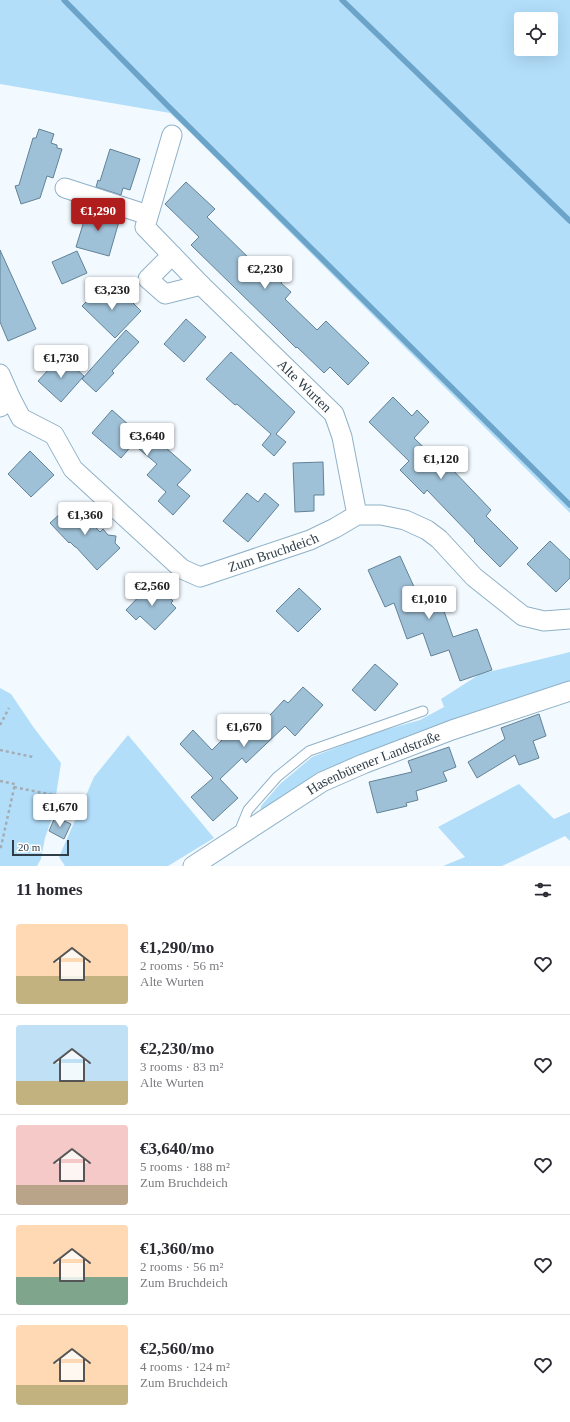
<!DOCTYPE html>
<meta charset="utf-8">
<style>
body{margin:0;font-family:"Times New Roman",serif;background:#f2f2f3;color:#2b2b33;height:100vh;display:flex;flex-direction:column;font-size:15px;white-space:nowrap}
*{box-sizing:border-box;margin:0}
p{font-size:13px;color:#7c7c81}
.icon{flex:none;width:22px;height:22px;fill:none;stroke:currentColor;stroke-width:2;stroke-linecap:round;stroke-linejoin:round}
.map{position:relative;height:866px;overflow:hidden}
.details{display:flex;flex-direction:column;background:#fff;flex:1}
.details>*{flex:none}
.fabs{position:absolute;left:514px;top:12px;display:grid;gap:8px}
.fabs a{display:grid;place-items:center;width:44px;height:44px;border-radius:4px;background:#fff;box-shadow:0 4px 16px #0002;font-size:20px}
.scale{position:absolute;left:12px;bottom:10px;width:57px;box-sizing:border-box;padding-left:4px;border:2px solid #303e48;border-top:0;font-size:11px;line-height:14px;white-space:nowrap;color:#303e48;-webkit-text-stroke:3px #fff;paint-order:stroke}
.price{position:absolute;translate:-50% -34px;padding:0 9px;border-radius:4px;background:#fff;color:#222;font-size:13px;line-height:26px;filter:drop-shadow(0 1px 2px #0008)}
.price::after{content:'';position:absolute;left:50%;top:24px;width:12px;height:9px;margin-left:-6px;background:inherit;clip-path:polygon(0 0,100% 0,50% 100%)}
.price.on{background:#af1d1d;color:#fff}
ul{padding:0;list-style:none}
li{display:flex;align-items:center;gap:12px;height:100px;padding:0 16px}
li+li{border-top:1px solid #e1e1e2}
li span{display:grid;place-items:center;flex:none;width:112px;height:80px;border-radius:4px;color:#555}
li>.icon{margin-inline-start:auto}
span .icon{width:48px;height:48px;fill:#fffc;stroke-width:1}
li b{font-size:17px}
h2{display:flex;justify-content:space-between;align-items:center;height:48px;padding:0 16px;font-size:17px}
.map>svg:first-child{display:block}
</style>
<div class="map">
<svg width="570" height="866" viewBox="0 0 570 866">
<rect width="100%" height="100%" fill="#f3faff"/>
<!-- green -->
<g fill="#b2defa" fill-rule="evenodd">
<path d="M0 0H570V513L189 131 170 113 0 84ZM521 19H551V49H521Z"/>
<path d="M570 652V684L345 761 292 791 260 817 261 806 280 784 312 757 374 733 420 720 444 707 441 699 480 674Z"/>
<path d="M0 688 11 694 34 728 61 763 53 815 45 838 41 859 37 866H0Z"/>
<path d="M128 735 214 838 168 866H65L59 857 94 777Z"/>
<path d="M519 784 554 819 570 812V841L565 836 502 866H443L465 857 438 827Z"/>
</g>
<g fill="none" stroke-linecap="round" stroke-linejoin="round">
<!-- stream -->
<g stroke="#6ba4c8" stroke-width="5.5">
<path d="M64 0 167 105 570 505"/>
<path d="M342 0 570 221"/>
</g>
</g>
<!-- building -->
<g fill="#9fc1d7" stroke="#618297">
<path d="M39 129 54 134 51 143 57 145V148L62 149 53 178 47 176 40 198 21 204 15 186 19 185 33 138H36Z"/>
<path d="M110 149 140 159 130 190 123 188 121 195 96 187 98 180 100 181Z"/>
<path d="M186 182 215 209 207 217 256 265 262 260 284 280 281 283 291 292 285 299 317 330 326 321 369 363 348 385 330 367 324 373 297 347 296 348 276 328 191 245 199 237 165 204Z"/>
<path d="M88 208H90L120 218 109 256 76 247Z"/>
<path d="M0 250 36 329 8 341 0 322Z"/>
<path d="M77 251 87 273 62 284 52 262Z"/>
<path d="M117 287 141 311 115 338 82 306 99 289 107 297Z"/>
<path d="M186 319 206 337 184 362 164 344Z"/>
<path d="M126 330 139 342 112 371 114 373 96 392 82 379Z"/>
<path d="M231 352 295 412 276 434 286 442 274 456 262 445 271 434 237 404 235 405 206 379Z"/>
<path d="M61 356 84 376 61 402 38 381Z"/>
<path d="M393 397 412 416 417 410 429 422 414 438 446 469 449 466 491 510 486 516 518 548 500 567 474 541 475 540 427 490 424 494 400 470 409 461 369 422Z"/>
<path d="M112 410 139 434 148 424 162 436 158 441 191 470 177 485 190 496 173 515 158 501 166 492 147 475 157 464 133 444 121 458 92 433Z"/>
<path d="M30 451 54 475 31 497 8 474Z"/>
<path d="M323 462 324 495H314V511L295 512 293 463Z"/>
<path d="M247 493 258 502 265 493 279 505 248 542 223 521Z"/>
<path d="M72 503 100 532 103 529 108 535 116 536 115 543 120 548 97 570 76 547H75L70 542 69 543 50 523Z"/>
<path d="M550 541 570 560V578L556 592 527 564Z"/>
<path d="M400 556 420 600 438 594 453 637 477 629 492 670 460 681 449 650 431 656 423 633 407 639 394 603 385 607 368 570Z"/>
<path d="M151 584 159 592 161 590 173 601 171 603 176 608 155 630 140 616 136 620 126 610Z"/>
<path d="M299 588 321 609 298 632 276 611Z"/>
<path d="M375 664 398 684 375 711 352 690Z"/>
<path d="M303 687 323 705 295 736 285 726 246 763 242 758 220 779 238 798 213 821 191 797 213 778 180 744 193 730 212 750 246 716 258 728 284 700 288 703Z"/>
<path d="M539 714 546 736 533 741 539 758 519 765 515 755 477 778 468 762 505 739 501 728Z"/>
<path d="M449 747 456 767 443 772 447 781 416 791 418 800 406 803 407 806 377 813 369 782 412 772 408 761Z"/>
<path d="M55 817 71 824 64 839 49 831Z"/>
</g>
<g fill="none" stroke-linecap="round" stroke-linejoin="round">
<defs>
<path id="lane" d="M239 832 248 810 277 777 309 751 423 711"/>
<g id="street">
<path id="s1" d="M172 135 145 227 201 285 334 414 342 437 357 515"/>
<path d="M65 188 148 215"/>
<path d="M172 255 148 279 165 294 201 285"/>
<path d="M0 374 11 399"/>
<path id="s2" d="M0 407 11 399 21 418 54 435 73 469 182 569 200 577 310 540 335 528 357 515H381L405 520 427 530 439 539 474 577 523 616 544 621 570 619"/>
<path id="s3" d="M193 866 322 782 363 764 452 730 570 691"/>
</g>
</defs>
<!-- lane casing -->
<use href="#lane" stroke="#8fb1c7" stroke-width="11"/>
<!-- street casing -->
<use href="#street" stroke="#8fb1c7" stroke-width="21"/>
<!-- path -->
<g stroke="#a4adb4" stroke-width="2.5" stroke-dasharray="3 3" stroke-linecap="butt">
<path d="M0 725 9 708"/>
<path d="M0 750 33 757"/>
<path d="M0 781 15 784 0 851"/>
<path d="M14 787 53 795"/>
</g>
<!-- lane -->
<use href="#lane" stroke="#fff" stroke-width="9"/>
<!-- street -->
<use href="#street" stroke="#fff" stroke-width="19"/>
</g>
<g text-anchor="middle" stroke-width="3" stroke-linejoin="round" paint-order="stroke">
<!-- street labels -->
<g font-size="14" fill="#303e48" stroke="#fff">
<text dy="5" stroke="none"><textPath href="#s1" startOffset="321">Alte Wurten</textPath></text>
<text dy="5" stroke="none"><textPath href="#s2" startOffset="356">Zum Bruchdeich</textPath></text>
<text dy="5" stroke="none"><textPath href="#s3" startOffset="209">Hasenbürener Landstraße</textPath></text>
</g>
</g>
</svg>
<div class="fabs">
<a><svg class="icon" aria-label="locate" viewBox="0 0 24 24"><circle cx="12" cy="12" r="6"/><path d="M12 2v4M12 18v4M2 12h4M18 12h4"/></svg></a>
</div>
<div class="scale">20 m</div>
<b class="price on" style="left:98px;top:232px">€1,290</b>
<b class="price" style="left:265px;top:290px">€2,230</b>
<b class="price" style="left:112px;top:311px">€3,230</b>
<b class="price" style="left:61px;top:379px">€1,730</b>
<b class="price" style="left:147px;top:457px">€3,640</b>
<b class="price" style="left:441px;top:480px">€1,120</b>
<b class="price" style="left:85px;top:536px">€1,360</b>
<b class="price" style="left:152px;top:607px">€2,560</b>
<b class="price" style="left:429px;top:620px">€1,010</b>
<b class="price" style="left:244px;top:748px">€1,670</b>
<b class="price" style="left:60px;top:828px">€1,670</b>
</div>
<section class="details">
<h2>11 homes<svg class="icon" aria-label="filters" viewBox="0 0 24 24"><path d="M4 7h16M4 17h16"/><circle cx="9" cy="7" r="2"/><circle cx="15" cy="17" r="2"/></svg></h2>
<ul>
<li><span style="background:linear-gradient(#ffd9b3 65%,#c2b280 0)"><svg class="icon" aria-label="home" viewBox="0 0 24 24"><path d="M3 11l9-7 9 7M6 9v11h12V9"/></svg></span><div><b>€1,290/mo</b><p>2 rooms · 56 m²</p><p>Alte Wurten</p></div><svg class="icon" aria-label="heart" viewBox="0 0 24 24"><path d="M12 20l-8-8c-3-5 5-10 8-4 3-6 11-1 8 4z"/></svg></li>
<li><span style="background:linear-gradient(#bfe0f5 70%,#c2b280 0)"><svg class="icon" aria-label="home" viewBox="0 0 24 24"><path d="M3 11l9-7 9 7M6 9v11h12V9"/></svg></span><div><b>€2,230/mo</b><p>3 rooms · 83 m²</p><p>Alte Wurten</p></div><svg class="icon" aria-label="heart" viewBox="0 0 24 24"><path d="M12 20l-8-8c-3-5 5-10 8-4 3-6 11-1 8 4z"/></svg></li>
<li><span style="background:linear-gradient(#f6c9c9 75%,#b9a48a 0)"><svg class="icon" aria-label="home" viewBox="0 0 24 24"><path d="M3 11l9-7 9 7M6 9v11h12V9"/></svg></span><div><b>€3,640/mo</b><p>5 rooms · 188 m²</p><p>Zum Bruchdeich</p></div><svg class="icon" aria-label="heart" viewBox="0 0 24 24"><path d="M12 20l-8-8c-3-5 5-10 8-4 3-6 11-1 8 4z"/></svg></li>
<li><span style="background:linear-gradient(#ffd9b3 65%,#7fa58c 0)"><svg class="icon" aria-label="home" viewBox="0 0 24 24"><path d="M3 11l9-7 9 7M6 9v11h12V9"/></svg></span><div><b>€1,360/mo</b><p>2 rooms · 56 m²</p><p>Zum Bruchdeich</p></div><svg class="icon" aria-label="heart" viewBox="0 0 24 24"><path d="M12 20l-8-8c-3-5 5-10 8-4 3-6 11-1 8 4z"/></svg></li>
<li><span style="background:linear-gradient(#ffd9b3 75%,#c2b280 0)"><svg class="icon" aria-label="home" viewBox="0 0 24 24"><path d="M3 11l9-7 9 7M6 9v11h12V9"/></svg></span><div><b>€2,560/mo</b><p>4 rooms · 124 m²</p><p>Zum Bruchdeich</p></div><svg class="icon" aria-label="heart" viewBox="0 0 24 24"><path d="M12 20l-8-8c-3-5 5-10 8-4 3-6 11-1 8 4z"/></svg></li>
</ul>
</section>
